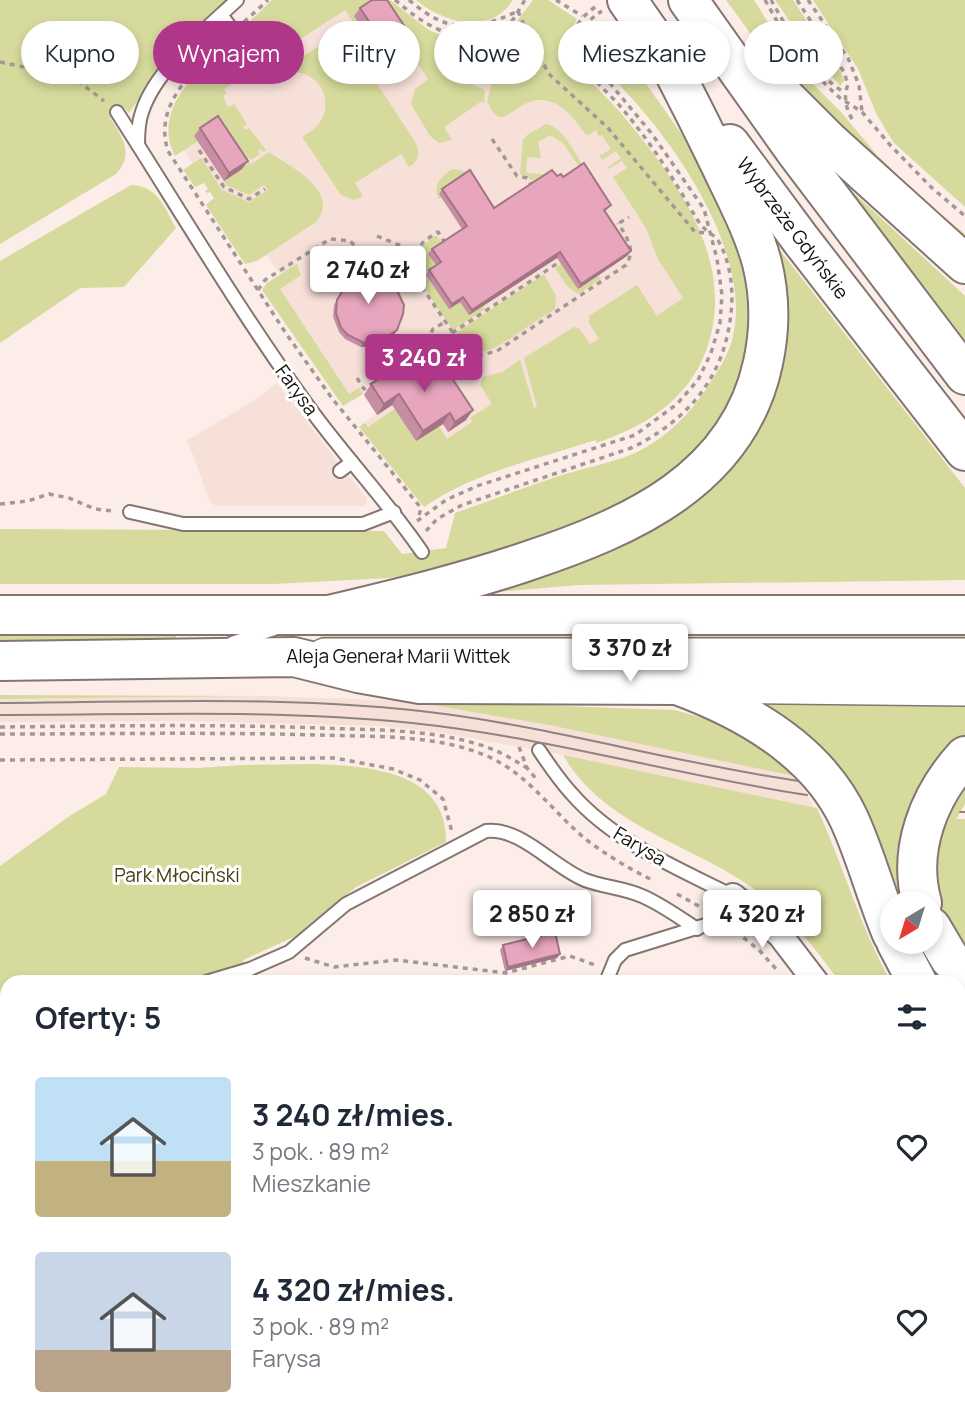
<!DOCTYPE html>
<html lang="pl">
<meta charset="utf-8">
<style>
body{margin:0;font-family:Manrope,sans-serif;background:#f2f2f3;color:#1f2937;height:100vh;display:flex;flex-direction:column;font-size:26px;white-space:nowrap}
*{box-sizing:border-box;margin:0}
p{font-size:23px;color:#747a83}
.icon{flex:none;width:38px;height:38px;fill:none;stroke:currentColor;stroke-width:2;stroke-linecap:round;stroke-linejoin:round}
.map{position:relative;flex:1;overflow:hidden}
.drawer{position:absolute;left:0px;top:975px;width:966px;height:450px;display:flex;flex-direction:column;background:#fff;border-radius:21px 21px 0 0;box-shadow:0 4px 10px #0003}
.drawer>*{flex:none}
.hud{position:absolute;left:21px;top:21px;width:924px;height:63px;display:flex;gap:14px}
.needle{width:46px;rotate:218deg}
.controls{position:absolute;left:880px;top:891px;display:grid;gap:14px}
.controls a{display:grid;place-items:center;width:63px;height:63px;border-radius:50%;background:#fff;box-shadow:0 4px 10px #0003;font-size:35px}
.price{position:absolute;translate:-50% -60px;padding:0 16px;border-radius:7px;background:#fff;color:#222;font-size:23px;line-height:46px;filter:drop-shadow(0 2px 4px #0008)}
.price::after{content:'';position:absolute;left:50%;top:42px;width:21px;height:16px;margin-left:-10px;background:inherit;clip-path:polygon(0 0,100% 0,50% 100%)}
.price.current{background:#b03689;color:#fff}
ul{padding:0;list-style:none}
li{display:flex;align-items:center;gap:21px;height:175px;padding:0 35px}
li span{display:grid;place-items:center;flex:none;width:196px;height:140px;border-radius:7px;color:#555}
li>.icon{margin-inline-start:auto}
span .icon{width:84px;height:84px;fill:#fffc;stroke-width:1}
li b{font-size:30px}
h2{display:flex;justify-content:space-between;align-items:center;height:84px;padding:0 35px;font-size:30px}
.tag{padding:0 24px;border-radius:32px;background:#fff;box-shadow:0 4px 10px #0003;font-size:24px;line-height:63px}
.tag.current{background:#b03689;color:#fff}
.map>svg:first-child{display:block}
</style>
<div class="map">
<svg width="965" height="1424" viewBox="0 0 965 1424">
<rect width="100%" height="100%" fill="#fcede8"/>
<!-- built -->
<g fill="#f6e0d7">
<path d="M386 0 441 43 503 46 605 130 703 280 689 327 565 403 404 474 365 424 376 414 363 394 348 403 268 284 280 275 266 254 232 225 175 137 223 59 256 37 263 22Z"/>
<path d="M277 383 367 499 365 506H216L210 502 192 452 186 441 260 397Z"/>
<path d="M264 696 409 701 554 726 795 776 814 807 563 755 438 732 381 726 183 721 0 722V699Z"/>
</g>
<!-- green -->
<g fill="#d6da9c">
<path d="M0 0H226L171 53 129 113 124 107 110 117C122 137 135 154 116 174L0 244Z"/>
<path d="M272 0H390L429 30 443 36 466 39 495 35 507 30 515 24 533 0H548L577 19C570 31 568 46 575 59 585 79 606 96 620 112 675 178 739 261 706 351 687 401 644 427 596 443V440C538 459 474 472 424 507L359 427 376 414 365 423 368 427 411 398 395 373 428 351 441 356 453 366 452 370 438 379 432 416 447 439 472 422 470 418 492 404 480 385 483 377 502 372 520 360 534 408 537 407 524 358 574 327 579 328 590 344 599 339 589 323V316L637 285 657 316 683 298 658 259 646 228 613 177 627 168 622 161 608 169 607 168 621 158 616 151 602 160 599 156 611 149 602 135 599 136 596 130 588 135 585 134C570 111 550 89 521 106 515 109 508 117 501 117 494 117 490 107 487 101L493 80 477 74 473 85 485 90 484 103 482 101 444 127 452 140 439 143 430 136 411 104 415 89 428 79 377 2 381 56H376L345 10 264 63 255 49 262 44 248 23Z"/>
<path d="M416 0H513C490 37 442 22 416 0Z"/>
<path d="M726 0H754L797 68 841 112 877 155 920 197 965 234V252L780 74Z"/>
<path d="M775 0H793L841 72 844 81 840 86 811 52Z"/>
<path d="M813 0H965V207L893 142 876 113 858 69Z"/>
<path d="M601 20 707 170 748 271 752 309 742 381 722 422 672 476 557 538 456 568 389 578 273 584H0V529L384 531 402 554 446 548 455 513C492 500 528 486 565 474 589 467 620 461 641 450 673 433 697 406 715 375 723 363 732 346 734 331 747 259 691 169 647 116 629 94 608 74 591 52 587 37 591 30 601 20Z"/>
<path d="M333 42 345 44 358 55 414 140C420 150 421 160 409 167L401 154 355 183 363 196 354 200 341 195 303 138V136C345 117 323 60 281 75L279 72 316 48Z"/>
<path d="M227 43 233 52 223 59 228 67 231 65 234 68 253 56 260 66 224 89 227 93 223 96 228 107 234 104 247 124 243 127 245 130 249 128 266 150 263 152 260 149 258 150 260 154 251 160 249 158 247 160 251 164 269 152C288 166 342 190 316 222L257 261 245 264 206 205 214 198 210 192 207 193 205 191 208 189 204 183 195 187 183 170 201 158 222 190 249 202 268 190 264 185 249 195 226 185 217 170 236 158 195 136 198 141 175 156C151 111 197 71 227 43Z"/>
<path d="M546 124C564 128 575 154 585 169L582 171 563 143 550 135 538 142 541 158 527 157 526 173 549 175 534 184 528 176 520 174 523 140 526 136Z"/>
<path d="M453 169 464 171 469 174 439 193 442 198 439 199C432 187 441 175 453 169Z"/>
<path d="M843 183 965 296V340Z"/>
<path d="M131 185C158 186 164 207 176 228L124 287 80 288 0 343V261Z"/>
<path d="M436 235 443 245 429 254 460 302 483 306 485 309 453 330C442 313 410 275 417 255 420 246 429 241 436 235Z"/>
<path d="M775 244 965 488V580L579 585 472 594 540 576 761 418 782 370V337Z"/>
<path d="M582 250 601 279 578 294 568 287 555 268Z"/>
<path d="M297 264 301 275 280 289 349 394 359 388 363 394 343 406 262 290 267 283Z"/>
<path d="M544 274 556 296 555 309C542 317 530 325 517 334 494 349 474 365 456 333Z"/>
<path d="M965 630V642L320 645 321 632Z"/>
<path d="M176 632V643L0 644V633Z"/>
<path d="M0 695 264 696 0 699Z"/>
<path d="M755 700 965 701V741L908 903H899C866 811 848 748 755 700Z"/>
<path d="M409 701 675 710 727 725 767 749 799 777 554 726Z"/>
<path d="M563 755 817 808C843 865 860 927 891 982H840C815 949 791 916 757 891 694 844 605 828 563 755Z"/>
<path d="M315 764C369 766 448 771 446 842L356 887 296 936 243 960 251 982H7V1418H533L535 1424H0V866L68 817 106 794 119 767 197 768 243 765Z"/>
<path d="M965 780V804L956 819H965V950L945 918 935 877 939 826Z"/>
<path d="M959 1070 965 1075V1137L959 1132Z"/>
<path d="M959 1157 965 1161V1373L959 1356Z"/>
</g>
<g fill="none" stroke-linecap="round" stroke-linejoin="round">
<defs>
<g id="lane">
<path d="M221 15 243 43"/>
<path d="M117 112C181 212 241 314 311 410 346 458 388 502 422 552"/>
<path d="M138 145C138 134 138 123 142 112 156 69 205 30 237 0"/>
<path d="M340 471 352 462"/>
<path d="M130 512 183 524H363L394 512"/>
<path d="M232 643 274 629"/>
<path d="M539 750C549 765 560 781 572 794 614 842 677 868 733 896L709 924 625 950 615 960 606 982"/>
<path d="M206 982 250 969 289 952 346 904 486 831C521 827 553 867 585 880 603 887 624 888 642 896 661 904 680 918 697 929"/>
<path d="M0 1022H7"/>
</g>
<g id="street">
<path d="M733 896 780 935 816 982"/>
<path d="M959 1391 965 1408"/>
</g>
<g id="secondary">
<path d="M325 656H965"/>
<path d="M680 685 965 688"/>
</g>
<g id="primary">
<path d="M0 615H965"/>
<path d="M0 661 294 657 358 673 420 684 677 685"/>
</g>
<g id="highway">
<path d="M627 0 682 79"/>
<path d="M688 0 796 152 965 375"/>
<path d="M767 79 828 140 965 264"/>
<path d="M730 144 801 240 965 451"/>
<path d="M329 615C396 599 463 583 528 561 630 527 738 480 763 363 770 331 770 295 762 263 753 229 736 198 721 166 703 129 685 93 666 57"/>
<path d="M677 685C745 710 817 750 849 819 866 856 876 896 892 934"/>
<path d="M922 903C907 850 929 795 965 756"/>
<path d="M931 927 950 959 965 975"/>
<path d="M896 942 917 982"/>
<path d="M959 1045 965 1052"/>
</g>
</defs>
<!-- lane casing -->
<use href="#lane" stroke="#837671" stroke-width="16"/>
<!-- street casing -->
<use href="#street" stroke="#837671" stroke-width="28"/>
<!-- secondary casing -->
<use href="#secondary" stroke="#837671" stroke-width="38"/>
<!-- primary casing -->
<use href="#primary" stroke="#837671" stroke-width="42"/>
<!-- highway casing -->
<use href="#highway" stroke="#837671" stroke-width="42"/>
<!-- path -->
<g stroke="#a39894" stroke-width="3.5" stroke-dasharray="5 5" stroke-linecap="butt">
<path d="M395 0C423 23 446 41 485 34 493 32 505 30 510 23 516 17 520 7 525 0"/>
<path d="M409 0C448 33 471 32 516 12"/>
<path d="M556 0 582 16"/>
<path d="M765 0 782 30 826 85 840 98 862 112 891 146 932 188 965 216"/>
<path d="M771 0C788 30 814 75 844 92"/>
<path d="M797 0 844 72 848 85C843 95 846 111 853 120"/>
<path d="M808 0 848 58 859 85 862 112"/>
<path d="M518 11 533 47 550 75 608 128 695 232 708 233"/>
<path d="M244 22 268 0"/>
<path d="M223 42C193 71 153 105 168 151L285 332 331 397 421 508 418 519"/>
<path d="M253 53 266 71"/>
<path d="M0 62 62 75 78 81 104 101"/>
<path d="M234 66 244 59"/>
<path d="M492 139 517 176 527 178 532 186"/>
<path d="M199 150 224 187 249 199 265 189"/>
<path d="M611 228 629 217"/>
<path d="M377 236 416 252"/>
<path d="M445 243 438 232 424 241 416 252 414 267 417 280 464 349 481 355 497 351 626 265C636 249 627 238 618 223"/>
<path d="M258 290 265 280 330 239 350 241 358 249"/>
<path d="M452 333 561 261"/>
<path d="M406 362 422 351 433 329 445 322"/>
<path d="M357 378 364 389 373 383"/>
<path d="M0 504 28 501 49 494 69 498 95 509 114 511"/>
<path d="M417 521 446 500 477 486 635 435 677 404 698 380 711 353 720 323 722 295 717 259 704 209 652 134 585 53C578 31 583 24 602 11"/>
<path d="M426 531 437 519 462 505 631 448C673 428 708 396 723 351 734 317 737 275 719 242 716 236 708 233 704 228 699 224 696 217 692 211 671 174 648 139 620 106 605 89 581 71 575 48 570 28 582 16 598 5"/>
<path d="M0 727C107 726 214 724 320 728 371 730 425 729 474 743 493 748 510 757 527 768"/>
<path d="M0 734C106 734 213 732 319 735 374 737 436 734 487 756 530 775 553 813 588 841 608 856 630 869 652 880"/>
<path d="M519 747 527 768 538 781"/>
<path d="M0 760 335 758 393 769 420 780 443 799 452 832"/>
<path d="M677 894 704 909"/>
<path d="M728 925 760 951 776 969"/>
<path d="M305 958 334 967 396 960 506 973 570 956 595 965"/>
<path d="M959 1139 965 1144"/>
<path d="M959 1153 965 1157"/>
</g>
<!-- lane -->
<use href="#lane" stroke="#fff" stroke-width="12"/>
<!-- street -->
<use href="#street" stroke="#fff" stroke-width="24"/>
<!-- secondary -->
<use href="#secondary" stroke="#fff" stroke-width="35"/>
<!-- primary -->
<use href="#primary" stroke="#fff" stroke-width="38"/>
<!-- highway -->
<use href="#highway" stroke="#fff" stroke-width="38"/>
<!-- tram -->
<g stroke="#8d837f" stroke-width="2">
<path d="M0 703C148 702 298 695 445 714 564 730 680 764 799 781"/>
<path d="M0 715C137 715 276 709 412 723 546 737 675 775 807 795"/>
<path d="M960 812H965"/>
</g>
</g>
<!-- wall -->
<g fill="#c78ea3">
<path d="M360 8 403 41 381 56 354 16Z"/>
<path d="M200 128 242 169 224 181 194 136Z"/>
<path d="M557 176 563 177 611 205 605 212 627 256 578 289 557 258 469 315 460 302 449 309 426 275 429 270 436 265 428 254 432 249 462 229 439 194 442 189 494 208Z"/>
<path d="M339 272 397 330 394 334 378 345 361 347 345 339 339 332 333 317 334 305 343 289 336 276Z"/>
<path d="M425 382 466 420 448 432 443 424 416 441 392 405 377 415 364 395 371 384Z"/>
<path d="M503 945 560 954 557 958 505 971 500 950Z"/>
</g>
<!-- shaded-wall -->
<g fill="#a27485">
<path d="M409 33 403 41 381 56 387 48Z"/>
<path d="M248 161 242 169 224 181 229 173Z"/>
<path d="M631 251 627 256 578 289 581 284Z"/>
<path d="M560 252 557 258 469 315 472 310Z"/>
<path d="M463 297 460 302 449 309 452 304Z"/>
<path d="M397 330 394 334 378 345 361 347 364 343Z"/>
<path d="M399 394 392 405 377 415 384 404Z"/>
<path d="M473 410 466 420 448 432 455 422Z"/>
<path d="M450 413 443 424 416 441 423 431Z"/>
<path d="M560 954 557 958 505 971 508 967Z"/>
</g>
<!-- building -->
<g fill="#e7a5be" stroke="#a27485" stroke-width="2">
<path d="M372 0H387L409 33 387 48 360 8Z"/>
<path d="M218 116 248 161 229 173 200 128Z"/>
<path d="M584 163 611 205 604 210 631 251 581 284 560 252 472 310 463 297 452 304 429 270 441 262 432 249 467 226 442 189 470 170 494 208 552 170 557 176 561 174 563 177Z"/>
<path d="M358 262 365 276 384 278 395 286 404 305 403 314 397 330 381 341 364 343 348 335 341 328 336 313 337 300 346 285 339 272Z"/>
<path d="M409 359 425 382 446 369 473 410 455 422 450 413 423 431 399 394 384 404 371 384Z"/>
<path d="M555 932 560 954 508 967 503 945Z"/>
<path d="M850 1418H875L878 1424H853Z"/>
</g>
<g text-anchor="middle" stroke-width="6" stroke-linejoin="round" paint-order="stroke">
<!-- street labels -->
<g font-size="19" fill="#171210" stroke="#fff">
<text transform="translate(793 228) rotate(53)" y="7">Wybrzeże Gdyńskie</text>
<text transform="translate(297 390) rotate(54)" y="7">Farysa</text>
<text x="398" y="663">Aleja Generał Marii Wittek</text>
<text transform="translate(640 846) rotate(31)" y="7">Farysa</text>
</g>
<!-- park labels -->
<g font-size="19" fill="#424312" stroke="#fff">
<text x="177" y="882">Park Młociński</text>
</g>
</g>
</svg>
<div class="controls">
<a><svg class="needle" viewBox="-14 -14 28 28"><path d="M0-13l5 13h-10z" fill="#e53935"/><path d="M0 13l5-13h-10z" fill="#747a83"/></svg></a>
</div>
<b class="price" style="left:368px;top:306px">2 740 zł</b>
<b class="price current" style="left:424px;top:394px">3 240 zł</b>
<b class="price" style="left:630px;top:684px">3 370 zł</b>
<b class="price" style="left:532px;top:950px">2 850 zł</b>
<b class="price" style="left:762px;top:950px">4 320 zł</b>
<div class="hud">
<a class="tag">Kupno</a>
<a class="tag current">Wynajem</a>
<a class="tag">Filtry</a>
<a class="tag">Nowe</a>
<a class="tag">Mieszkanie</a>
<a class="tag">Dom</a>
</div>
<section class="drawer">
<h2>Oferty: 5<svg class="icon" aria-label="filters" viewBox="0 0 24 24"><path d="M4 7h16M4 17h16"/><circle cx="9" cy="7" r="2"/><circle cx="15" cy="17" r="2"/></svg></h2>
<ul>
<li><span style="background:linear-gradient(#bfe0f5 60%,#c2b280 0)"><svg class="icon" aria-label="home" viewBox="0 0 24 24"><path d="M3 11l9-7 9 7M6 9v11h12V9"/></svg></span><div><b>3 240 zł/mies.</b><p>3 pok. · 89 m²</p><p>Mieszkanie</p></div><svg class="icon" aria-label="heart" viewBox="0 0 24 24"><path d="M12 20l-8-8c-3-5 5-10 8-4 3-6 11-1 8 4z"/></svg></li>
<li><span style="background:linear-gradient(#c9d6e8 70%,#b9a48a 0)"><svg class="icon" aria-label="home" viewBox="0 0 24 24"><path d="M3 11l9-7 9 7M6 9v11h12V9"/></svg></span><div><b>4 320 zł/mies.</b><p>3 pok. · 89 m²</p><p>Farysa</p></div><svg class="icon" aria-label="heart" viewBox="0 0 24 24"><path d="M12 20l-8-8c-3-5 5-10 8-4 3-6 11-1 8 4z"/></svg></li>
</ul>
</section>
</div>
